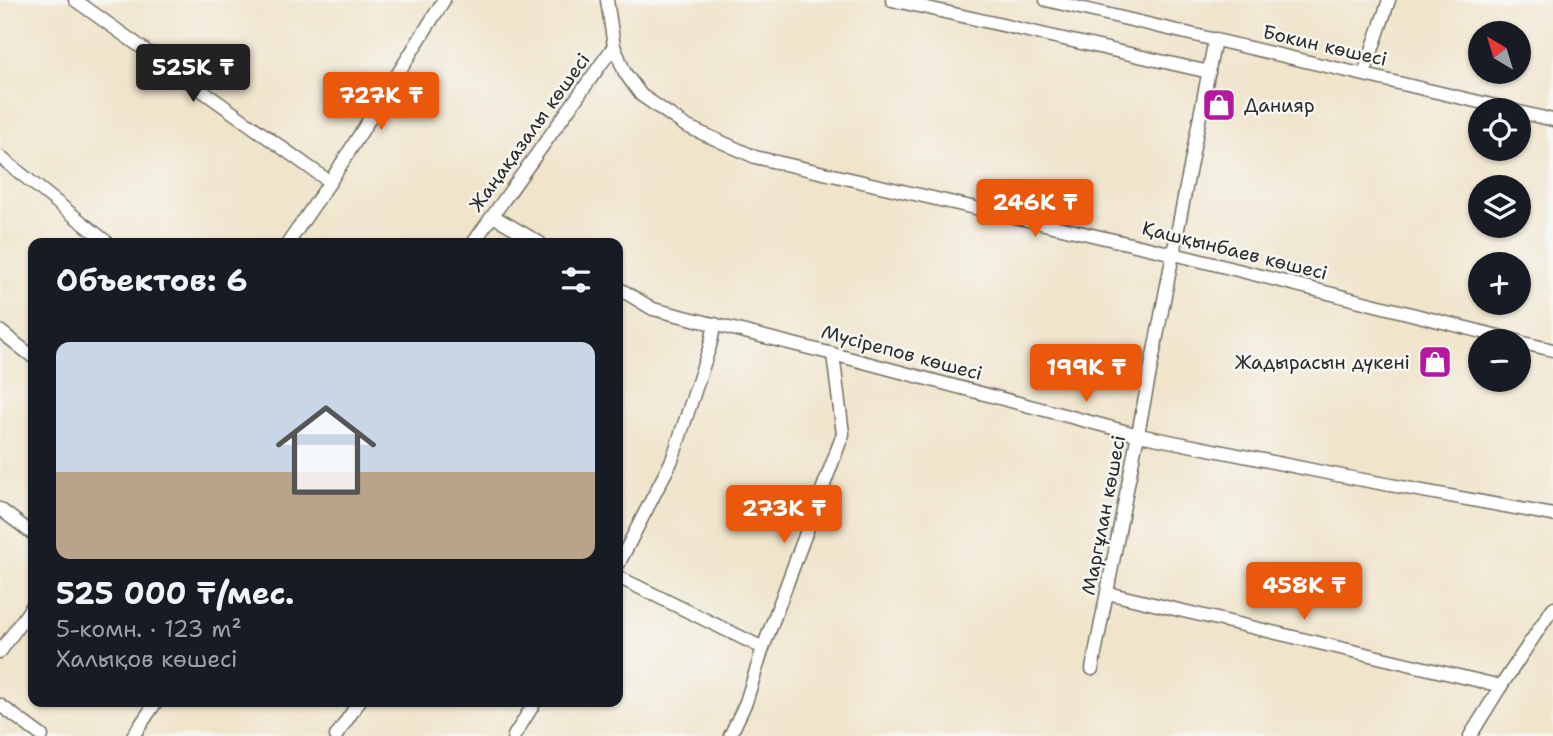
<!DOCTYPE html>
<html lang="ru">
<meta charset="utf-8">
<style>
body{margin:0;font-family:"Shantell Sans",sans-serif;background:#242831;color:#f1f3f6;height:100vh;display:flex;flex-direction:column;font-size:26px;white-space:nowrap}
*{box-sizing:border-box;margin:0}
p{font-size:23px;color:#9ea1a6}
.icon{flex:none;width:38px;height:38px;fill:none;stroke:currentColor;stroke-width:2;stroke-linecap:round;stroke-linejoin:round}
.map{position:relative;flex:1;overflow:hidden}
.details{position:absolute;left:28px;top:238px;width:595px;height:469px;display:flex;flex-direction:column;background:#171b24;border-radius:14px;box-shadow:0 2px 5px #0004}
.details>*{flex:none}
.needle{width:46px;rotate:322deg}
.fabs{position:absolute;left:1468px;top:21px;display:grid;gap:14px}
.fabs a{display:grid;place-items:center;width:63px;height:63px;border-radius:50%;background:#171b24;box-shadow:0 2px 5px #0004;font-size:35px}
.price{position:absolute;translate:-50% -60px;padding:0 16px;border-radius:7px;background:#ea580c;color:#fff;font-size:23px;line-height:46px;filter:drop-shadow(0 2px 4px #0008)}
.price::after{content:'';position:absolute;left:50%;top:42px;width:21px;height:16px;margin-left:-10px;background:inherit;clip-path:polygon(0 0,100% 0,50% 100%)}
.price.on{background:#222;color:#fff}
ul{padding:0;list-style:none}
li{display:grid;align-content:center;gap:14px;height:371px;padding:0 28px}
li+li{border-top:2px solid #363941}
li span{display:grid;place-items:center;height:217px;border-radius:14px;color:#555}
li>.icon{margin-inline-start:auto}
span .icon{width:126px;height:126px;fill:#fffc;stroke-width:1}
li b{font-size:30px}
h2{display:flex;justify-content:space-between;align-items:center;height:84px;padding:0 28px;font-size:30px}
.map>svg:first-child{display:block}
</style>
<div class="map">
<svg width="1553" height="736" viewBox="0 0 1553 736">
<rect width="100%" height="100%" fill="#f6f6f2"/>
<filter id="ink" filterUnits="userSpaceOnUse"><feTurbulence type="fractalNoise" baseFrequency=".0143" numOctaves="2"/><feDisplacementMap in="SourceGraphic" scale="14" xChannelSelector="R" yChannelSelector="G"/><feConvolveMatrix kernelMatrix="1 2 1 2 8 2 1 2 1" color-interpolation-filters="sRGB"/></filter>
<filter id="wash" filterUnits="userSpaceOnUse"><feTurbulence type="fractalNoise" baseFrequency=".00686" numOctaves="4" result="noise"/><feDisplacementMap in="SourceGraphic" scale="28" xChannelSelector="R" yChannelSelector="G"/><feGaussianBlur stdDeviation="1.57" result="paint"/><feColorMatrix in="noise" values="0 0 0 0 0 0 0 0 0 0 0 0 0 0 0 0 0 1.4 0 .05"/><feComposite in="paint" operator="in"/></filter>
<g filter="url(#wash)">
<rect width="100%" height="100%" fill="#f0e4ca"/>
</g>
<g filter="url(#ink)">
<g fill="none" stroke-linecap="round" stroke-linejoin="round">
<defs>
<g id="minor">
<path d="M75 0 330 182"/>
<path d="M892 0 1209 72"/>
<path d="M1046 0 1513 110"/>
<path d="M614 46 625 73 641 95 686 126 755 157 1174 254 1518 341"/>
<path d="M1364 74 1389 0"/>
<path d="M1519 112 1553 120"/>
<path d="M0 157 108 243"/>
<path d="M493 216 540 243"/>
<path d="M288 243 330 182 444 0"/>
<path d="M473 243 614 46 607 0"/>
<path d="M618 288 653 309 833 354 1139 435 1347 477 1553 515"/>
<path d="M0 331 33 357"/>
<path d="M1519 342 1553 350"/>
<path d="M0 509 33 534"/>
<path d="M618 565 672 460 710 346 715 324"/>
<path d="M618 577 763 648"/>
<path d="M1107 593 1501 686 1553 608"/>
<path d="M0 652 33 605"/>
<path d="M1092 669 1215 39"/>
<path d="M0 705 42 736"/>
<path d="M133 736 156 702"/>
<path d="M336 736 359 702"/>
<path d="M514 736 535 702"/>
<path d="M730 736 746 702 763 648 843 434 833 354"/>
<path d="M1470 736 1501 686"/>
</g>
</defs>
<!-- minor casing -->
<use href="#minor" stroke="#706c63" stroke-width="15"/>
<!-- minor -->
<use href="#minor" stroke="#fff" stroke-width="12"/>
</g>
</g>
<!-- icons -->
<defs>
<symbol id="shop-square" viewBox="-11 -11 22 22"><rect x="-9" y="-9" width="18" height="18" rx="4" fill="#b5179e" stroke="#f6f6f2"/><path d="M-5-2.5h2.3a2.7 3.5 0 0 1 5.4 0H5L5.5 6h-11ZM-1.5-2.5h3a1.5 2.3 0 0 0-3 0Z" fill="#fff"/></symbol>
</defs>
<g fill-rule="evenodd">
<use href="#shop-square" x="1200" y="86" width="38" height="38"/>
<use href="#shop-square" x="1416" y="343" width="38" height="38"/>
</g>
<g text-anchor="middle" stroke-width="5" stroke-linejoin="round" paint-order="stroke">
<!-- street labels -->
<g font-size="19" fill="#2b2b2b" stroke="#f6f6f2">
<text transform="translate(1325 45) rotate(13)" y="7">Бокин көшесі</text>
<text transform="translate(529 132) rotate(-54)" y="7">Жаңақазалы көшесі</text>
<text transform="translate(1235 250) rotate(14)" y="7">Қашқынбаев көшесі</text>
<text transform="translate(902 352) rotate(15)" y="7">Мүсірепов көшесі</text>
<text transform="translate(1103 515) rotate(-79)" y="7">Маргұлан көшесі</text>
</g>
<!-- poi labels -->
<g font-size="19" fill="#2b2b2b" stroke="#f6f6f2" text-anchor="start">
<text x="1244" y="112">Данияр</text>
<text x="1410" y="369" text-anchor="end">Жадырасын дүкені</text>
</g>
</g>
</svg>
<div class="fabs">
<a><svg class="needle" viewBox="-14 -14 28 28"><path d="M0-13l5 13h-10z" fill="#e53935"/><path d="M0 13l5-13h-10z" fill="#9ea1a6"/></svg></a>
<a><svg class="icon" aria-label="locate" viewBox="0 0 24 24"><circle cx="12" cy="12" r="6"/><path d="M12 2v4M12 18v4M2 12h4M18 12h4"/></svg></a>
<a><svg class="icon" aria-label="layers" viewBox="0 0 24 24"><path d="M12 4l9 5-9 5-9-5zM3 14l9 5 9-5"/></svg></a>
<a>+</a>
<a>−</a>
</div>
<b class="price on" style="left:193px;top:104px">525K ₸</b>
<b class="price" style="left:381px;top:132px">727K ₸</b>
<b class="price" style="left:1035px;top:239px">246K ₸</b>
<b class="price" style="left:1086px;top:404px">199K ₸</b>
<b class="price" style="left:784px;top:545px">273K ₸</b>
<b class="price" style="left:1304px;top:622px">458K ₸</b>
<section class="details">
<h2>Объектов: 6<svg class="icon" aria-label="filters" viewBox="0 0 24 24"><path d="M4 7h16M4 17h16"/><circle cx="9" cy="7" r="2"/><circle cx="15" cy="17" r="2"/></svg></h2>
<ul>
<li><span style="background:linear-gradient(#c9d6e8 60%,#b9a48a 0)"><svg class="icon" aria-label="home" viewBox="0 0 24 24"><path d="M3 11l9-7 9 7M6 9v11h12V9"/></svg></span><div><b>525 000 ₸/мес.</b><p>5-комн. · 123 m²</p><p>Халықов көшесі</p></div></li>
</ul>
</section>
</div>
